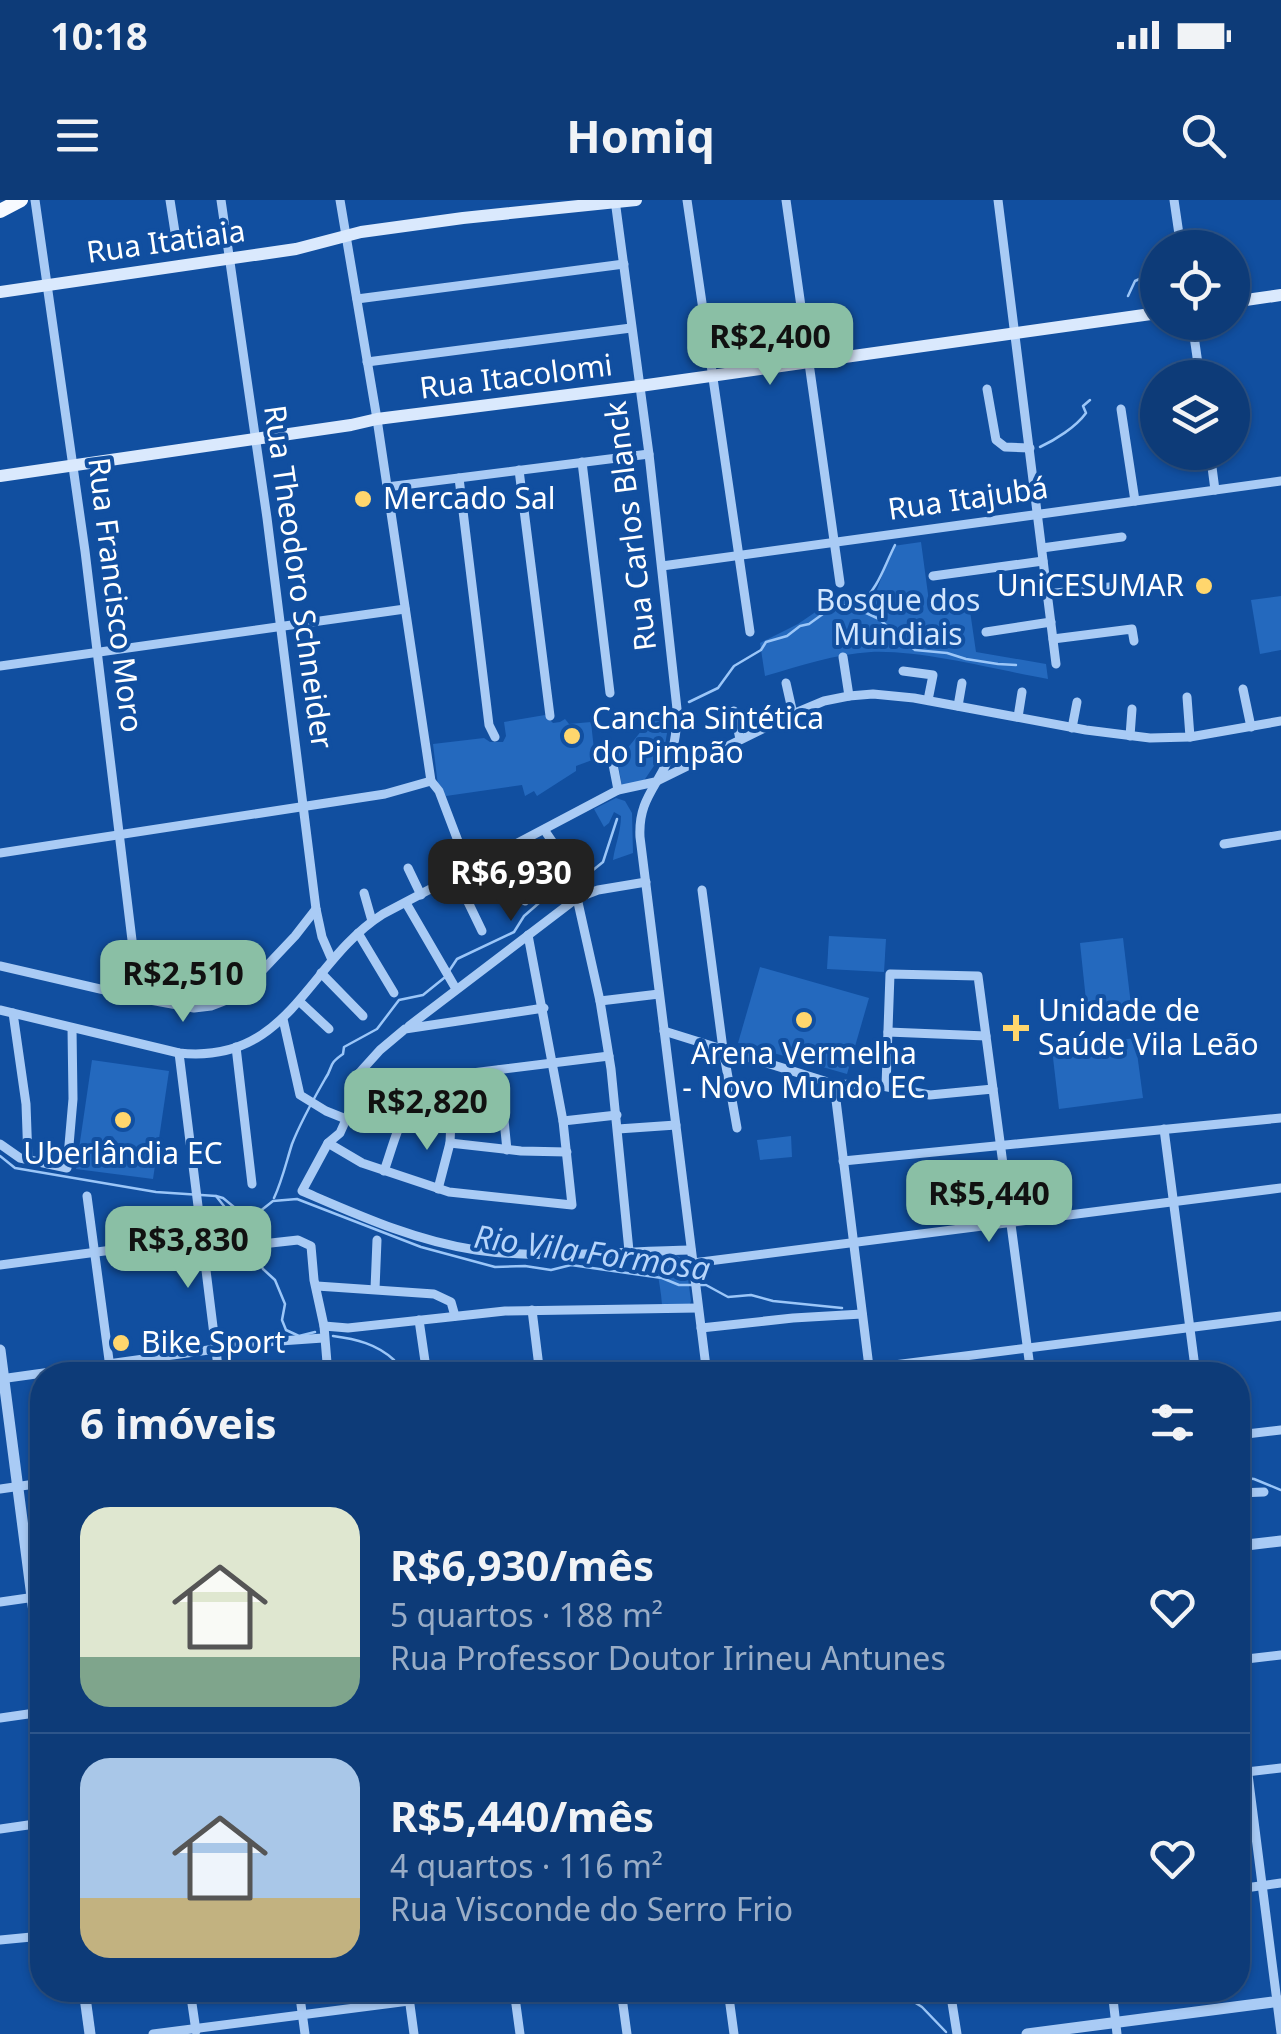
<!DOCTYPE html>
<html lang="pt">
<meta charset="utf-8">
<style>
body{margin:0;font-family:"Noto Sans",sans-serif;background:#1b4680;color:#f1f3f6;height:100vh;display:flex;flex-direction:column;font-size:38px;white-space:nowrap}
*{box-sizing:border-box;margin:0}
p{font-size:32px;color:#9aadc6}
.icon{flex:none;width:55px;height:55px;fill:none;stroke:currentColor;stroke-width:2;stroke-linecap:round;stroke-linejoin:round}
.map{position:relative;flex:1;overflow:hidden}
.panel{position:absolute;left:30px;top:1162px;width:1220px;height:640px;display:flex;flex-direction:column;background:#0d3b78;border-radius:40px;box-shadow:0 2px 8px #0004,0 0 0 2px #2d558a}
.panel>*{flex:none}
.tools{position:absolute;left:1140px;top:30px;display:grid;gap:20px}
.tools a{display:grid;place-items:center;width:110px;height:110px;border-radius:50%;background:#0d3b78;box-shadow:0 2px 8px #0004,0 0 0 2px #2d558a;font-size:50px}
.price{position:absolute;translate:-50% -85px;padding:0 22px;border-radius:20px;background:#8abfa5;color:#111;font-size:32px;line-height:65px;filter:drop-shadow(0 2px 5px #0008)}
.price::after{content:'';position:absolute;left:50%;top:60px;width:30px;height:22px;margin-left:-15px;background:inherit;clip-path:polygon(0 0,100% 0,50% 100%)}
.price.current{background:#222;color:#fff}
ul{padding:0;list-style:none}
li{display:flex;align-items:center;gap:30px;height:250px;padding:0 50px}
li+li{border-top:2px solid #2d558a}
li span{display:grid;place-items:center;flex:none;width:280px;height:200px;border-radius:30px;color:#555}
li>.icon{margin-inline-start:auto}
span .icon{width:120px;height:120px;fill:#fffc;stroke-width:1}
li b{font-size:42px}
h2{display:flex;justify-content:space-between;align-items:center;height:120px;padding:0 50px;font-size:42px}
.status{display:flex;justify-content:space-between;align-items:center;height:70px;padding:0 50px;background:#0d3b78;direction:ltr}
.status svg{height:28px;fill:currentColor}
header{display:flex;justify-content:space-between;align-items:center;height:130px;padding:0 50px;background:#0d3b78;font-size:45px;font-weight:700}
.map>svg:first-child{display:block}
</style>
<div class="status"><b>10:18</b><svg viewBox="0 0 49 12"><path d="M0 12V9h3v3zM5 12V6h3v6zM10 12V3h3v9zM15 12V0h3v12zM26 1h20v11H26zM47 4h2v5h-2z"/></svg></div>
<header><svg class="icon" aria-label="menu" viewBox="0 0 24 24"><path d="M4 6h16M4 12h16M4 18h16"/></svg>Homiq<svg class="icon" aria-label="search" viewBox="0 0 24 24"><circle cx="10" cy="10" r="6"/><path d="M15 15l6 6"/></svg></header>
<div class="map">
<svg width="1281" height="1834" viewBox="0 0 1281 1834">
<rect width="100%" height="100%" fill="#114fa0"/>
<!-- green -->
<g fill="#2469be">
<path d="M921 342 930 409 969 404 976 452 1046 464 1048 479C996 470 923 450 871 452 835 454 800 466 765 476L760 443 798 424 830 402 875 395 893 346Z"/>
<path d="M1281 396V450L1260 454 1251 400Z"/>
<path d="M545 515 553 523 560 522 565 519 569 524 591 522 595 559 576 566V571L537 596 534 591 525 596 522 585 446 596 438 586 433 544 484 538 490 542H503L506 536 504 522Z"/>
<path d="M649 521H669L664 551 643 582 622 587 616 551 627 549Z"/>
<path d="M616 598 625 601 632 613 633 653 613 660C615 645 621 632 621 616L614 612 609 623 604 627 594 609Z"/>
<path d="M829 736 886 739 884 772 827 769Z"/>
<path d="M1123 738 1131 805 1087 810 1080 743Z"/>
<path d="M760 767 869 798 847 874 738 843Z"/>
<path d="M1135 838 1143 898 1059 909 1052 849Z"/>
<path d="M92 860 169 871 153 979 76 969Z"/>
<path d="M791 936 792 957 760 960 757 940Z"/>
<path d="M656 1054 676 1055 681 1058 687 1071 691 1101 690 1104 662 1105C661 1087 656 1071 656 1054Z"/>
</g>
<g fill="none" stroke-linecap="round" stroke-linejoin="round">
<!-- stream -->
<g stroke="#9bc6f8" stroke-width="2.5">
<path d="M1128 96 1135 81 1155 72 1158 66"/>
<path d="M1040 247C1055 240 1076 227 1086 213L1083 206 1090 200"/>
<path d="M858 407C880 385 882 371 895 345"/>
<path d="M689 502 718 488 734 466 761 450 766 442 787 436 800 426 809 424 834 406 849 405 879 419 915 450 947 453 966 459 998 464 1016 465"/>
<path d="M449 771 457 759 514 732 524 716 547 696 582 679 603 662 617 619"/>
<path d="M0 956 15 968 156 992 216 996 223 998 240 1012 248 1015 259 1012 273 1001 297 999 421 1047 495 1067 525 1066 551 1070 571 1065 662 1078 679 1085H706L728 1097 751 1095 773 1101 842 1108"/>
<path d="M216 996 246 1034 263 1069 275 1080 285 1104 282 1120 286 1130 299 1136 315 1132"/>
<path d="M274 998C282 981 286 963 292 944 301 921 313 900 325 879 334 866 327 865 343 854L344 847 377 829 399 800 423 795 444 778"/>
<path d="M333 1136C356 1139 377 1144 394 1160"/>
<path d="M1238 1277 1254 1279 1281 1290"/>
<path d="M895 1790 922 1807 946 1832"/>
</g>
<!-- minor -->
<g stroke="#a9cbf5" stroke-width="9">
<path d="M35 0 85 351 139 798"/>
<path d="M170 0 177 45"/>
<path d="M221 0 267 318 316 709 322 737 332 760"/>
<path d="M340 0 377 219 431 581 439 591 469 670"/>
<path d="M615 0 649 254 677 509C677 525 676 542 670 556 657 587 638 600 640 637L707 1175"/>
<path d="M687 0 750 432"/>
<path d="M786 0 840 383"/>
<path d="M998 0 1056 464"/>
<path d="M1174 0 1181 48"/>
<path d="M357 99 624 64"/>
<path d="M1192 122 1200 178"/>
<path d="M367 162 631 128"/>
<path d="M987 189 996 240 1005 247 1030 248"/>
<path d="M1121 209 1135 301"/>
<path d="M1210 252 1215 290"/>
<path d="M582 262 610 493"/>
<path d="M519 270 550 516"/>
<path d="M459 278 489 525 495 537"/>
<path d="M387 287 649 254"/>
<path d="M1042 348 1122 337"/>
<path d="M662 366 1281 281"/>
<path d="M933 376 1043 361"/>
<path d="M1047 394 1127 385"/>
<path d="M986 432 1051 422"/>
<path d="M1053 439 1132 429 1134 441"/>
<path d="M843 457 849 496"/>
<path d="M0 466 405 409"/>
<path d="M903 471 933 475 928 500"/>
<path d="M786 483 793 514"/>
<path d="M1243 489 1251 527"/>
<path d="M1187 497 1190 537"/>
<path d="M958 506 962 483"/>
<path d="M734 511 740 539"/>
<path d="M1018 517 1022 492"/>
<path d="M1072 528 1077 502"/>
<path d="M1130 536 1132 509"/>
<path d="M611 554 618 590"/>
<path d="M545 631 567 663"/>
<path d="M1224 644 1281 635"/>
<path d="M0 653 385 594 431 581"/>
<path d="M499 655 525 701"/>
<path d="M408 668 421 695"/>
<path d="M456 677 482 731"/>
<path d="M702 690 723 849 737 928"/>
<path d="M364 693 372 721"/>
<path d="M577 698 600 801 611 869 629 1051"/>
<path d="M406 703 456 789"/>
<path d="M358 733 394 793"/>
<path d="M0 766 139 798 194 808 211 806 224 801 260 773 295 736 316 709"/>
<path d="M321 773 363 816"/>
<path d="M299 801 329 829"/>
<path d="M600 801 659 794"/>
<path d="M544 808 405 829 380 850 352 881 361 886 340 933 328 943 302 991C358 1015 415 1041 476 1050 543 1060 623 1051 691 1050"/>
<path d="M0 810 179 853C290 865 307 762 383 714L618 590 655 582 793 514 824 501 849 496 873 494 914 498 1086 530 1150 538 1190 537 1281 521"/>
<path d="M13 813 26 904 28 960"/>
<path d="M283 819 300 895 326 911 346 919"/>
<path d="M409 826 577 698 598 690 646 682"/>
<path d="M664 831 834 884 877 885 930 895 993 889"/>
<path d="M888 832 986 836"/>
<path d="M236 847 252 984"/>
<path d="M179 853 219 1175"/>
<path d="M499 870 507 950"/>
<path d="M834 884 870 1175"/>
<path d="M361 886 409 904"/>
<path d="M886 886 890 774 978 776 1031 1175"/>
<path d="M563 921 617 915"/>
<path d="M618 929 676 925"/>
<path d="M1164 929 1196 1175"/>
<path d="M328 943 362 963 449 992 572 1005 563 921 528 735"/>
<path d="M450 943 521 951 567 952"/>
<path d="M0 944 20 958 67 968 73 899 72 828"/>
<path d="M843 961 1281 918"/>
<path d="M384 971C394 944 405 892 433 880 440 877 448 876 456 875L609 856"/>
<path d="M438 989 450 943 451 919"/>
<path d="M87 996 111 1175"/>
<path d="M262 1044 298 1040 311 1046 314 1080 324 1126 328 1175"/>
<path d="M693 1063 1281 988"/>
<path d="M0 1065 201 1038"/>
<path d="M317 1086 434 1094 451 1102 455 1116"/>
<path d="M375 1089 377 1040"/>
<path d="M532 1110 540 1175"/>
<path d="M419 1120 427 1175"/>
<path d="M324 1126 348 1128 505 1111 698 1108"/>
<path d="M701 1128 793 1118 862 1114"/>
<path d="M495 1175 539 1169"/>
<path d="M815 1175 1281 1116"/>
<path d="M0 1179 266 1142 323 1138"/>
<path d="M1238 1235 1281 1230"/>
<path d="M0 1289 42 1283"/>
<path d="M1238 1293 1264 1292"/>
<path d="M0 1402 42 1396"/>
<path d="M1238 1460 1281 1455"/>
<path d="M1238 1496 1281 1833"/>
<path d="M0 1518 42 1512"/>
<path d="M1238 1573 1281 1568"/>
<path d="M0 1629 42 1623"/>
<path d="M1238 1689 1281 1683"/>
<path d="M0 1740 42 1736"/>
<path d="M190 1790 196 1831"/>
<path d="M299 1790 305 1834"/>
<path d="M408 1790 414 1834"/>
<path d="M514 1790 520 1834"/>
<path d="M621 1790 627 1834"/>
<path d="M728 1790 734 1834"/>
<path d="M950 1790 957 1834"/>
<path d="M1112 1790 1117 1834"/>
<path d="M153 1834 409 1801"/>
</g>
<!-- tertiary -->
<g stroke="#a9cbf5" stroke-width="11">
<path d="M0 1150 42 1474"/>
<path d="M1238 1346 1281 1341"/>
<path d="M84 1790 90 1834"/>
<path d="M1027 1834 1281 1801"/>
</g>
<!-- secondary -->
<g stroke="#dae9fd" stroke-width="12">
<path d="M0 92 296 49 361 32 463 18 636 0"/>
<path d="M1232 102 1281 95"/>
<path d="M0 276 351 225 377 219 640 186 1158 113"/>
</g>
<!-- primary -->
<path stroke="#f7faff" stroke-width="14" d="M0 11 21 0"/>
</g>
<!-- markers -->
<g fill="#ffd66d" stroke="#114fa0" stroke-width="4">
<circle cx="363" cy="299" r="10"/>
<circle cx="1204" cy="386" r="10"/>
<circle cx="572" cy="536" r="10"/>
<circle cx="804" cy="820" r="10"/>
<path d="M1011 813h10v10h10v10h-10v10h-10v-10h-10v-10h10z"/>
<circle cx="123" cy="920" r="10"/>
<circle cx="121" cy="1143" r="10"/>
</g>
<g text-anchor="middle" stroke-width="8" stroke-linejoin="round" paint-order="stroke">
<!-- street labels -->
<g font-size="30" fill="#fff" stroke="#114fa0">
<text transform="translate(166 42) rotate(-8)" y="10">Rua Itatiaia</text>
<text transform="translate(516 177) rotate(-7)" y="10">Rua Itacolomi</text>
<text transform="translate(968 299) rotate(-8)" y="10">Rua Itajubá</text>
<text transform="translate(631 326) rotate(-97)" y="10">Rua Carlos Blanck</text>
<text transform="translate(298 377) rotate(82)" y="10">Rua Theodoro Schneider</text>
<text transform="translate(115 395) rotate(83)" y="10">Rua Francisco Moro</text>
</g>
<!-- poi labels -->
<g font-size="30" fill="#fff" stroke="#114fa0" text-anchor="start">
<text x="383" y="309">Mercado Sal</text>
<text x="1184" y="396" text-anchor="end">UniCESUMAR</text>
<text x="592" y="529">Cancha Sintética<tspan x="592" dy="34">do Pimpão</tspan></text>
<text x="1038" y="821">Unidade de<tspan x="1038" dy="34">Saúde Vila Leão</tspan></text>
<text x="804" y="864" text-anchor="middle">Arena Vermelha<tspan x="804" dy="34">- Novo Mundo EC</tspan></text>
<text x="123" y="964" text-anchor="middle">Uberlândia EC</text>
<text x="141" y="1153">Bike Sport</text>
</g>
<!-- park labels -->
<g font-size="30" fill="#d2e6fe" stroke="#114fa0">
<text x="898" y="411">Bosque dos<tspan x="898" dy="34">Mundiais</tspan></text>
</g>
<!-- water labels -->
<g font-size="32" font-style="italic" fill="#b6d5fb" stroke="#114fa0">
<text transform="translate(592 1053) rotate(8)" y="11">Rio Vila Formosa</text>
</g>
</g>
</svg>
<div class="tools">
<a><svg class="icon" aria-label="locate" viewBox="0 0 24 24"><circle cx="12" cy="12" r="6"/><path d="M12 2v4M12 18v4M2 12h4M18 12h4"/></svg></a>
<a><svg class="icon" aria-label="layers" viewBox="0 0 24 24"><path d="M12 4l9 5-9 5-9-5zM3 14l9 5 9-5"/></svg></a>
</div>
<b class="price" style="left:770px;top:188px">R$2,400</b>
<b class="price current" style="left:511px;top:724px">R$6,930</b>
<b class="price" style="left:183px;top:825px">R$2,510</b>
<b class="price" style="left:427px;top:953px">R$2,820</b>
<b class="price" style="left:989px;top:1045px">R$5,440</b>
<b class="price" style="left:188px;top:1091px">R$3,830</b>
<section class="panel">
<h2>6 imóveis<svg class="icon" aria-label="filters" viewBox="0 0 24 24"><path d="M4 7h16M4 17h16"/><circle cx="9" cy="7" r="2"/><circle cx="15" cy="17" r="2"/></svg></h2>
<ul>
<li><span style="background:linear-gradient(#dfe7d0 75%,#7fa58c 0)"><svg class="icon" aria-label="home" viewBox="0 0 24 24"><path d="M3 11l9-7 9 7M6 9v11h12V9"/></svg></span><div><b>R$6,930/mês</b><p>5 quartos · 188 m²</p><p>Rua Professor Doutor Irineu Antunes</p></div><svg class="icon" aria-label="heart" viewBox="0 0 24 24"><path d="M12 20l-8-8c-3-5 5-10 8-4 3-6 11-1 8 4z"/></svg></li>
<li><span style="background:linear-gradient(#a9c7e8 70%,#c2b280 0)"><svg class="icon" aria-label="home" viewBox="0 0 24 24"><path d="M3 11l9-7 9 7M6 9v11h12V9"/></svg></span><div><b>R$5,440/mês</b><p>4 quartos · 116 m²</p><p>Rua Visconde do Serro Frio</p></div><svg class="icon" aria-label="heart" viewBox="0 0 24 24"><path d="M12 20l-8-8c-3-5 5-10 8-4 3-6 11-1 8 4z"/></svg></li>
</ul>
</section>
</div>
